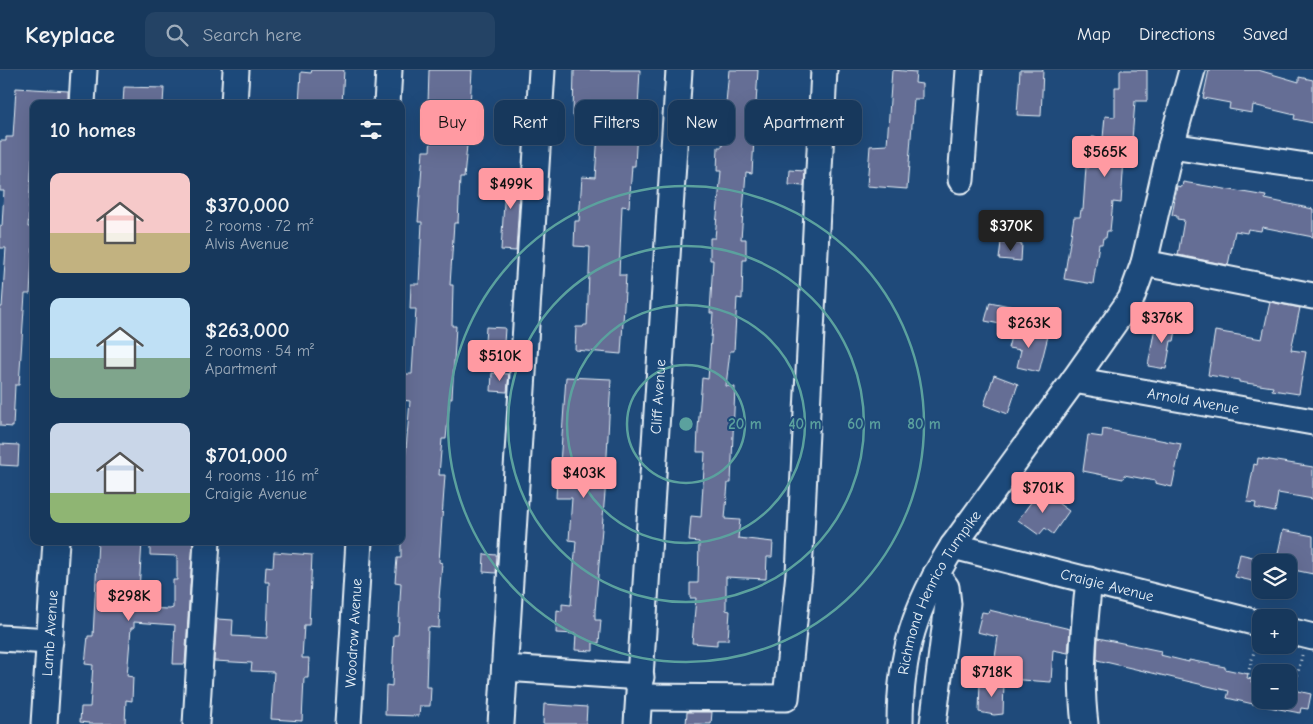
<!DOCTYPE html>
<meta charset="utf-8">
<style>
body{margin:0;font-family:"Comic Neue",sans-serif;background:#244365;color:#f1f3f6;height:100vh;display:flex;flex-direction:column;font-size:19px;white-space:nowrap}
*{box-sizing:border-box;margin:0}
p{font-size:16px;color:#9eacbb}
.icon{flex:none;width:28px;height:28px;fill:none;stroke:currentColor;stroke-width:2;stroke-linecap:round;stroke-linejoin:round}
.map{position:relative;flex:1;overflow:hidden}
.sheet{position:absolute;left:30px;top:30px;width:375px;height:445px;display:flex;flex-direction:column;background:#17385c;border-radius:10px;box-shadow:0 5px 20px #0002,0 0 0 1px #365272}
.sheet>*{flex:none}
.guide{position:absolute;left:420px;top:30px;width:475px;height:45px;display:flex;gap:10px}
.controls{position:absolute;left:1252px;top:484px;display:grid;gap:10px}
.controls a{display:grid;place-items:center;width:45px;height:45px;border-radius:10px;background:#17385c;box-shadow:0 5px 20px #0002,0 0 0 1px #365272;font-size:25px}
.price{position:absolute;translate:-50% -42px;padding:0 11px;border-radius:5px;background:#ff9aa2;color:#111;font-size:16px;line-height:32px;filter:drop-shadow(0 1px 2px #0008)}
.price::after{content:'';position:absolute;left:50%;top:30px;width:15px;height:11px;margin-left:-8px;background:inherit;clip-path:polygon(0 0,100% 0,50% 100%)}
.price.on{background:#222;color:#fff}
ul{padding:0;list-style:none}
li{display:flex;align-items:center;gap:15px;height:125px;padding:0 20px}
li span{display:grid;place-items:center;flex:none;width:140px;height:100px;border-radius:10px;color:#555}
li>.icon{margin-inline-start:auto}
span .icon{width:60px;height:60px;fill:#fffc;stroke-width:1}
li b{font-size:21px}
h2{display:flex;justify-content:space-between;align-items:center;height:60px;padding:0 20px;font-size:21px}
.tag{padding:0 18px;border-radius:10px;background:#17385c;box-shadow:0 5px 20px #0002,0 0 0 1px #365272;font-size:18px;line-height:45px}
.tag.on{background:#ff9aa2;color:#111}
header{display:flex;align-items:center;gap:30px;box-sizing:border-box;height:70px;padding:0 25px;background:#17385c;border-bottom:1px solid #365272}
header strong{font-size:24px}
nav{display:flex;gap:28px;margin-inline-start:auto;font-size:18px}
.search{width:350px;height:45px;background:#244365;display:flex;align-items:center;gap:12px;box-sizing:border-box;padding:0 18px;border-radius:10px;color:#9eacbb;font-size:19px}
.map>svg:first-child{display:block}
</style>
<header>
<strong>Keyplace</strong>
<div class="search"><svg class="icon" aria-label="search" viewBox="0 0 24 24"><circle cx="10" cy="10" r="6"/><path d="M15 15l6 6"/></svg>Search here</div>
<nav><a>Map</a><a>Directions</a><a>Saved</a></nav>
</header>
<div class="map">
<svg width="1313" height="654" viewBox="0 0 1313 654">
<rect width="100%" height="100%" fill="#1f4a7a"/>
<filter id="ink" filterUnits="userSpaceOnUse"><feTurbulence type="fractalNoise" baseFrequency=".02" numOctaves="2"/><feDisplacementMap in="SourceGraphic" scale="10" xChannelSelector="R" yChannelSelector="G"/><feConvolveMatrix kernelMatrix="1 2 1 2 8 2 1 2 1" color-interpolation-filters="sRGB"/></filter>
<g filter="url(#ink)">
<!-- building -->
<g fill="#656e95" stroke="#e8f1f8">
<path d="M312 0H344L342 34H299L301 2 311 3Z"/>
<path d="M429 0H472L470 37H475V64H468L464 108H460L458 153H454L450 215H453L452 256H456L452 328H450L446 369H442L439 405H445L439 492 442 493 439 528H440L439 558 428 557 426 617H431L430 636H420L419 646 385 645 386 615 392 616 394 565H398L401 513 395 512 397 488H401V440L410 331 402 330 403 304H412L416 239H410L411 214H419L422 152H418L423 81H430L433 34H428Z"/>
<path d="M574 0H640L635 96H632L629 137 622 136 619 205H626L621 284 575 280 576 257H583L584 255H587L590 177 574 176 575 151H579L582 107 595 108 599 48 573 46Z"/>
<path d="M729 0H758L752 103 746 102 741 169H746V190H743L742 229 737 228 734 281H730L726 316 735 317 731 413H728L725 449 740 450 738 468 773 472 772 487H767L766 509 726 507V540L730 541 728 570H717V575L692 573 696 528H690V513H698L699 472 689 471 691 446 701 447 705 382H697L698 359 702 308 708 309 713 243H710L713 190H710V168H715L721 101H717L718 77H722Z"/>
<path d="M892 0 916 2 915 13 922 14V29H914L907 119 867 116 870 76 887 75Z"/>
<path d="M1020 0H1043L1041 46 1017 45Z"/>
<path d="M1120 0H1147V31H1135L1131 83H1129L1128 89H1124L1121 133 1113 132 1110 161H1107L1106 168H1103L1102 174H1099L1093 214 1064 209 1074 147H1080L1081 140H1083L1086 97 1089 98 1092 67 1103 68 1105 46 1115 47V17H1120Z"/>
<path d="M1209 0H1258L1299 12V7L1313 10V53L1294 49 1295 45 1253 35 1252 43 1229 39 1230 33 1203 28Z"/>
<path d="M124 17 164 18 163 34H123Z"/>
<path d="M16 18 68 21V34H34V89L32 88 28 157H34L30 224H25L19 315H15L13 357 0 356V237H2L6 178H0V155L2 156 4 121H0V71H6V67H13Z"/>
<path d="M508 100H521L516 181 501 180 506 102H508Z"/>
<path d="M790 100 805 101 804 116 789 115Z"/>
<path d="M1183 112 1266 126 1265 129 1313 139V167L1262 157 1261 161 1248 159 1247 163 1235 161 1228 195 1178 185 1184 150 1177 149V146L1172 145 1177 116 1182 117Z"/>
<path d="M1001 172 1022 174 1021 191 999 189Z"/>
<path d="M990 232 1014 237 1010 256 985 251Z"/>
<path d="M1270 232 1300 238 1291 280 1306 282 1299 324 1272 320 1273 317 1239 312V310L1208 305 1215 261 1262 269Z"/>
<path d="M1156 251 1177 255 1174 271H1171L1166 299 1148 296Z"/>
<path d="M486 257 505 258 504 273 485 272Z"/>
<path d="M1013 259 1048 266 1039 302 1017 297 1021 280 1008 278Z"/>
<path d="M492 303 509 304 507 322 491 321Z"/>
<path d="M994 305 1018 314 1008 344 984 335Z"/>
<path d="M566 307 611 309 605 423 595 541V550H601L599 573H593V581L575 580 576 564 556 563 557 540 562 541V534L571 535 576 471 569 470 572 428H556L557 408 559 409Z"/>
<path d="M1103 359 1181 374 1172 417 1155 413V411L1124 405 1123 409 1083 401 1088 365 1102 367Z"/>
<path d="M0 374 19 375 18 396 0 395Z"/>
<path d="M1258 388 1313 397V429L1278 423 1275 442 1255 438 1256 433 1247 432 1254 394 1257 395Z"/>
<path d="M1040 420 1069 441 1053 464 1045 458 1039 465 1018 450Z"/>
<path d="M1283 460 1313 466V504L1289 499V492H1276Z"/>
<path d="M98 471H142L138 538 170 539 173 538V510H177V486L150 485V471H193L185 594H173L175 555 134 552V558H131L127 606 133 607 132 631 126 630 125 654H89V653L80 652 81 637H90L93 595 85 594 88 566H93Z"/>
<path d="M274 482 312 485 309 555H304L302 588H309L308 608H304L302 651 271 649 274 602 251 601 252 593 214 591 217 549 233 550 232 566 267 568 269 512H265L266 496 273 497Z"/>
<path d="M484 484 497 485 496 503 483 502Z"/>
<path d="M1240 484 1261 489V513L1235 507Z"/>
<path d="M989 540 1070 559 1068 583 1053 580 1051 612 992 608 998 567 977 562 982 542 988 543Z"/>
<path d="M1098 568 1161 581 1160 585 1189 592V590L1225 597V599L1248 604 1247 608 1252 609 1251 612 1261 614V630H1289V619L1311 624 1308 639 1301 638 1300 643 1253 634 1227 628 1229 621 1097 590Z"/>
<path d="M980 611 1004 612 1003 644 994 645 979 642Z"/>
<path d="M544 634 587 637 586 654H543Z"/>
<path d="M687 642H712L711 654H686Z"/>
</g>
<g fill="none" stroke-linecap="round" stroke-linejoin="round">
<defs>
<g id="minor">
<path d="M82 34 84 0"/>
<path d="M234 34 236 0"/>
<path d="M387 34 389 0"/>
<path d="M1171 76 1313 97"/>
<path d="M961 110 969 0"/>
<path d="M1144 193 1313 226"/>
<path id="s1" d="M1074 310 1313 352"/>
<path id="s2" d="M953 476 1261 554"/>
<path d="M1289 561 1313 567"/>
<path d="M0 568 50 571"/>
<path d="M505 598 641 607"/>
<path d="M639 627 786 628 799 503 824 0"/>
<path id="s3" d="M44 654 56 471"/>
<path d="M196 654 207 471"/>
<path id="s4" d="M348 654 359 471"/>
<path d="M501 654 542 0"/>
<path id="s5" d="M637 654 679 0"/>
<path id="s6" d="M900 654C900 583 915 536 953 476L1074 310 1131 229 1144 193 1171 76 1192 0"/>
<path d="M933 654 948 534 946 517 936 504"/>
<path d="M1085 654C1079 607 1084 557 1089 510"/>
</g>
</defs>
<!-- minor casing -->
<use href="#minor" stroke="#e8f1f8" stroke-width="29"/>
<!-- path -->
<g stroke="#e8f1f8" stroke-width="3" stroke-dasharray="1 4" stroke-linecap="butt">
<path d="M1248 604 1256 574"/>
<path d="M1294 620 1302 585"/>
</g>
<!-- minor -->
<use href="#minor" stroke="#1f4a7a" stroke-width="25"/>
</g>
</g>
<!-- distance rings -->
<g fill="none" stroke="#5ba19e" stroke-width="2.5">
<circle cx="686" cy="354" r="59"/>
<circle cx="686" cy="354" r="119"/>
<circle cx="686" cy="354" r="178"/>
<circle cx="686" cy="354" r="238"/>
</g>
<g text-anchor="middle" stroke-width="4" stroke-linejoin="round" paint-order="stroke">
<!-- street labels -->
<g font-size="15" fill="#e8f1f8" stroke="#1f4a7a">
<text dy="5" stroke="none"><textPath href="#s5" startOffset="328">Cliff Avenue</textPath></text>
<text dy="5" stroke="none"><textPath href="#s1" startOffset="121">Arnold Avenue</textPath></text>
<text dy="5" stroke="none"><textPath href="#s2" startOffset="159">Craigie Avenue</textPath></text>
<text dy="5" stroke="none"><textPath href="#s6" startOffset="140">Richmond Henrico Turnpike</textPath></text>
<text dy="5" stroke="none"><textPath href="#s3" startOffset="91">Lamb Avenue</textPath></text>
<text dy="5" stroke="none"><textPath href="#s4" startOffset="91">Woodrow Avenue</textPath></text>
</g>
</g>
<circle cx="686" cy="354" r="8" fill="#5ba19e" stroke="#1f4a7a" stroke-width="2.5"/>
<g font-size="15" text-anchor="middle" font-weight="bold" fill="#5ba19e" stroke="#1f4a7a" stroke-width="4" stroke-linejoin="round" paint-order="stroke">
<text x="745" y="359">20 m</text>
<text x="805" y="359">40 m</text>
<text x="864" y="359">60 m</text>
<text x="924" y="359">80 m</text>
</g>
</svg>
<div class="controls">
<a><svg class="icon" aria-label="layers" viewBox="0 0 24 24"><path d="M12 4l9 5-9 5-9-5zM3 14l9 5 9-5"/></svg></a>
<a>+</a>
<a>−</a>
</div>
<b class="price" style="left:1105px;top:108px">$565K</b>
<b class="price" style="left:511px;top:140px">$499K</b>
<b class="price on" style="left:1011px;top:182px">$370K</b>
<b class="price" style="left:1162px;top:274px">$376K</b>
<b class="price" style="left:1029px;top:279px">$263K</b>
<b class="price" style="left:500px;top:312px">$510K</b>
<b class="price" style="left:584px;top:429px">$403K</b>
<b class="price" style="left:1043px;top:444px">$701K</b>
<b class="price" style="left:129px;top:552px">$298K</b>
<b class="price" style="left:992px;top:628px">$718K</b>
<div class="guide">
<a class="tag on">Buy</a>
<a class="tag">Rent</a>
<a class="tag">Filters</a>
<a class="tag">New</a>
<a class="tag">Apartment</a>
</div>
<section class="sheet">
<h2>10 homes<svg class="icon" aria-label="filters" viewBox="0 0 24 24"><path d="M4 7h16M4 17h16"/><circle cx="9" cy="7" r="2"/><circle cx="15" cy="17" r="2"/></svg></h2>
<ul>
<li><span style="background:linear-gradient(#f6c9c9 60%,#c2b280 0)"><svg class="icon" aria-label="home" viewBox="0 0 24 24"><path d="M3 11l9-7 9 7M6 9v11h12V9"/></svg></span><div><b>$370,000</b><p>2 rooms · 72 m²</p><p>Alvis Avenue</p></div></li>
<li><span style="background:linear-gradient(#bfe0f5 60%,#7fa58c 0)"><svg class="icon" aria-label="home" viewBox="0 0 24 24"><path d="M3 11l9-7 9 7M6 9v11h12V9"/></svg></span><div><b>$263,000</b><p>2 rooms · 54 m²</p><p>Apartment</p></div></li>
<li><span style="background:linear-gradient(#c9d6e8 70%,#8fb573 0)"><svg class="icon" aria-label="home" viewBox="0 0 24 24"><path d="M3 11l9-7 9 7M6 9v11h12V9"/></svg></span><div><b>$701,000</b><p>4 rooms · 116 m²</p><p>Craigie Avenue</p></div></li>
</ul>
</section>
</div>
